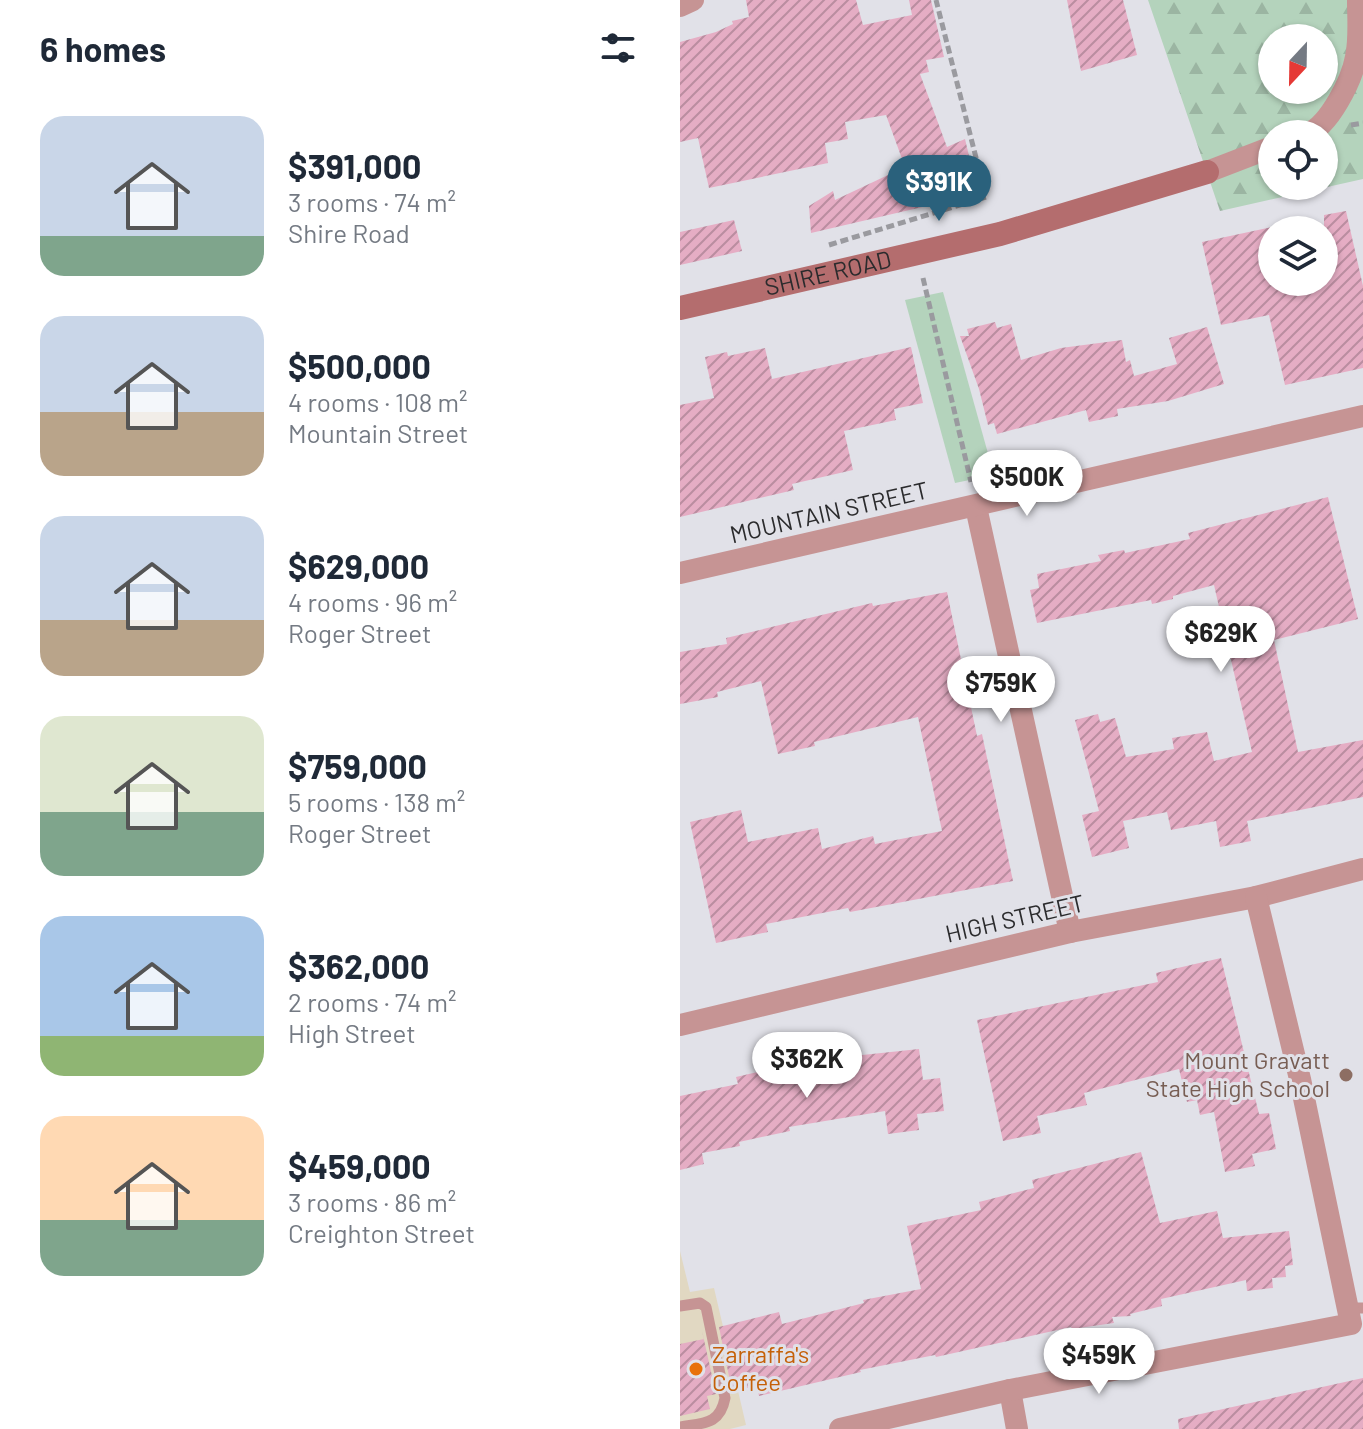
<!DOCTYPE html>
<meta charset="utf-8">
<style>
body{margin:0;font-family:Barlow,sans-serif;background:#f2f2f3;color:#1f2937;height:100vh;display:flex;flex-direction:column;font-size:30px;white-space:nowrap}
*{box-sizing:border-box;margin:0}
p{font-size:26px;color:#747a83}
.icon{flex:none;width:44px;height:44px;fill:none;stroke:currentColor;stroke-width:2;stroke-linecap:round;stroke-linejoin:round}
.map{position:relative;flex:1;overflow:hidden}
.side{display:flex;flex-direction:column;background:#fff;width:680px}
.side>*{flex:none}
.needle{width:52px;rotate:202deg}
.controls{position:absolute;left:578px;top:24px;display:grid;gap:16px}
.controls a{display:grid;place-items:center;width:80px;height:80px;border-radius:50%;background:#fff;box-shadow:0 2px 6px #0004;font-size:40px}
.price{position:absolute;translate:-50% -68px;padding:0 18px;border-radius:28px;background:#fff;color:#222;font-size:26px;line-height:52px;filter:drop-shadow(0 2px 4px #0008)}
.price::after{content:'';position:absolute;left:50%;top:48px;width:24px;height:18px;margin-left:-12px;background:inherit;clip-path:polygon(0 0,100% 0,50% 100%)}
.price.selected{background:#2a617c;color:#fff}
ul{padding:0;list-style:none}
li{display:flex;align-items:center;gap:24px;height:200px;padding:0 40px}
li span{display:grid;place-items:center;flex:none;width:224px;height:160px;border-radius:24px;color:#555}
li>.icon{margin-inline-start:auto}
span .icon{width:96px;height:96px;fill:#fffc;stroke-width:1}
li b{font-size:34px}
h2{display:flex;justify-content:space-between;align-items:center;height:96px;padding:0 40px;font-size:34px}
main{display:flex;flex:1;min-height:0}
.map>svg:first-child{display:block}
</style>
<main>
<section class="side">
<h2>6 homes<svg class="icon" aria-label="filters" viewBox="0 0 24 24"><path d="M4 7h16M4 17h16"/><circle cx="9" cy="7" r="2"/><circle cx="15" cy="17" r="2"/></svg></h2>
<ul>
<li><span style="background:linear-gradient(#c9d6e8 75%,#7fa58c 0)"><svg class="icon" aria-label="home" viewBox="0 0 24 24"><path d="M3 11l9-7 9 7M6 9v11h12V9"/></svg></span><div><b>$391,000</b><p>3 rooms · 74 m²</p><p>Shire Road</p></div></li>
<li><span style="background:linear-gradient(#c9d6e8 60%,#b9a48a 0)"><svg class="icon" aria-label="home" viewBox="0 0 24 24"><path d="M3 11l9-7 9 7M6 9v11h12V9"/></svg></span><div><b>$500,000</b><p>4 rooms · 108 m²</p><p>Mountain Street</p></div></li>
<li><span style="background:linear-gradient(#c9d6e8 65%,#b9a48a 0)"><svg class="icon" aria-label="home" viewBox="0 0 24 24"><path d="M3 11l9-7 9 7M6 9v11h12V9"/></svg></span><div><b>$629,000</b><p>4 rooms · 96 m²</p><p>Roger Street</p></div></li>
<li><span style="background:linear-gradient(#dfe7d0 60%,#7fa58c 0)"><svg class="icon" aria-label="home" viewBox="0 0 24 24"><path d="M3 11l9-7 9 7M6 9v11h12V9"/></svg></span><div><b>$759,000</b><p>5 rooms · 138 m²</p><p>Roger Street</p></div></li>
<li><span style="background:linear-gradient(#a9c7e8 75%,#8fb573 0)"><svg class="icon" aria-label="home" viewBox="0 0 24 24"><path d="M3 11l9-7 9 7M6 9v11h12V9"/></svg></span><div><b>$362,000</b><p>2 rooms · 74 m²</p><p>High Street</p></div></li>
<li><span style="background:linear-gradient(#ffd9b3 65%,#7fa58c 0)"><svg class="icon" aria-label="home" viewBox="0 0 24 24"><path d="M3 11l9-7 9 7M6 9v11h12V9"/></svg></span><div><b>$459,000</b><p>3 rooms · 86 m²</p><p>Creighton Street</p></div></li>
</ul>
</section>
<div class="map">
<svg width="683" height="1429" viewBox="0 0 683 1429">
<defs>
<pattern id="forest-firs" width="22" height="20" patternUnits="userSpaceOnUse" patternTransform="scale(2)"><rect width="22" height="20" fill="#b4d3bc"/><path d="M5 1l3.5 6h-7zM16 11l3.5 6h-7z" fill="#9bb5a2"/></pattern>
<pattern id="building-hatch" width="6" height="6" patternUnits="userSpaceOnUse" patternTransform="scale(2)"><rect width="6" height="6" fill="#e5adc4"/><path d="M-1 1l2-2M0 6l6-6M5 7l2-2" fill="none" stroke="#ba8da0"/></pattern>
</defs>
<rect width="100%" height="100%" fill="#e1e1e8"/>
<!-- commercial -->
<path fill="#e1d8c2" d="M0 1251 10 1292 34 1288 66 1425 50 1429H0Z"/>
<!-- green -->
<path fill="#b4d3bc" d="M263 292 314 475 275 483 225 300Z"/>
<!-- forest -->
<path fill="url(#forest-firs)" fill-rule="evenodd" d="M468 0H683V179L540 211ZM592 38H644V90H592ZM592 134H644V186H592Z"/>
<!-- building -->
<g fill="url(#building-hatch)">
<path d="M66 0H176L183 25 232 15 229 0H251L264 57 246 60 249 72 240 74 267 147 285 139 298 194 131 233 129 206 153 191 155 200 225 167 206 115 165 122 168 139 145 143 148 163 29 188 18 138 0 142V42L36 32 53 24 52 21 69 17Z"/>
<path d="M387 0H443L457 55 401 71Z"/>
<path d="M666 211 683 286V368L605 385 589 315 541 325 522 242 592 227V282H644V215Z"/>
<path d="M54 220 62 251 0 265V232Z"/>
<path d="M315 322 317 328 331 324 341 360 381 348 442 340 446 362 450 360 454 376 497 364 489 338 527 327 544 384 488 401 437 409 438 416 409 422 406 410 317 434 314 423 308 425 299 389 280 336H289L287 329Z"/>
<path d="M231 347 243 403 214 409 216 420 164 431 173 470 112 484 114 490 0 517V405L34 398 25 357 47 352 48 356 85 348 92 379Z"/>
<path d="M648 497 678 619 594 640 618 752 683 740V797L567 821 571 841 540 847 536 821 491 830 487 812 443 821 449 848 412 857 402 815 419 811 395 720 418 714 420 722 435 718 446 757 494 749 492 738 527 732 534 761 572 752 534 585 493 596V599L472 604 471 600 357 623 350 590 359 588 357 574 421 561 418 555 444 550 445 553 510 539 508 533Z"/>
<path d="M267 592 297 736 302 734 333 881 170 912 168 908 86 924 88 932 36 943 10 822 61 810 68 842 138 828 142 849 193 836 195 844 262 831 238 717 134 742 135 746 98 754 81 681 37 692 38 697 0 704V652L47 644 46 638 192 603 193 606Z"/>
<path d="M541 958 579 1114 589 1113 596 1149 572 1154 575 1166 545 1172 534 1112 520 1115 517 1100 507 1102 499 1069 404 1093 407 1105 357 1116 361 1133 323 1141 297 1020 478 982 476 973Z"/>
<path d="M239 1049 243 1080 260 1078 264 1111 237 1114 239 1130 208 1134 205 1111 109 1127 110 1131 59 1142 60 1146 22 1153 24 1164 0 1170V1096L58 1084 56 1077 120 1062 172 1053 173 1056Z"/>
<path d="M461 1152 480 1223 537 1211 543 1238 609 1231 613 1265 605 1266 606 1277 592 1278 593 1288 567 1291 566 1280 481 1299 482 1306 450 1314 451 1316 432 1317 434 1323 392 1329 391 1327 256 1357 255 1355 180 1370 181 1372 79 1396 77 1386 52 1391 39 1327 99 1312 102 1324 184 1303 183 1300 241 1289 227 1226 301 1210 299 1202 354 1188 352 1180Z"/>
<path d="M22 1331 36 1394 27 1396 30 1409 0 1416V1344L24 1339Z"/>
<path d="M683 1378V1429H499L498 1419Z"/>
</g>
<g fill="none" stroke-linecap="round" stroke-linejoin="round">
<!-- path -->
<g stroke="#9a9a9f" stroke-width="5" stroke-dasharray="8 4" stroke-linecap="butt">
<path d="M671 125 683 123"/>
<path d="M149 245 306 197 256 0"/>
<path d="M243 278 291 482"/>
</g>
<!-- lane -->
<g stroke="#c69494" stroke-width="11">
<path d="M0 1306 20 1303 26 1307 45 1398C40 1425 23 1423 0 1427"/>
<path d="M667 1308H683"/>
</g>
<!-- street -->
<g stroke="#c69494" stroke-width="22">
<path d="M0 6 13 0"/>
<path d="M627 134C649 126 672 80 676 57 680 39 678 18 678 0"/>
<path d="M527 172 592 147"/>
<path d="M296 507 390 932"/>
<path d="M0 573 683 416"/>
<path d="M0 1025 390 932 576 897 683 869"/>
<path d="M330 1390 337 1429"/>
<path d="M160 1429 330 1390 671 1324 620 1079 576 897"/>
</g>
<!-- secondary -->
<path stroke="#b46d6e" stroke-width="24" id="s1" d="M0 308 320 234 527 172"/>
</g>
<!-- markers -->
<circle fill="#8d6e63" stroke="#e1e1e8" stroke-width="3" cx="666" cy="1075" r="8"/>
<circle fill="#e8710a" stroke="#e1e1e8" stroke-width="3" cx="16" cy="1369" r="8"/>
<g text-anchor="middle" stroke-width="6" stroke-linejoin="round" paint-order="stroke">
<!-- street labels -->
<g font-size="24" fill="#2b2b2d" stroke="#e1e1e8">
<text dy="8" stroke="none"><textPath href="#s1" startOffset="152">SHIRE ROAD</textPath></text>
<text transform="translate(149 513) rotate(-13)" y="8">MOUNTAIN STREET</text>
<text transform="translate(335 919) rotate(-13)" y="8">HIGH STREET</text>
</g>
<!-- education labels -->
<g font-size="24" fill="#785e54" stroke="#e1e1e8" text-anchor="end">
<text x="650" y="1069">Mount Gravatt<tspan x="650" dy="28">State High School</tspan></text>
</g>
<!-- food labels -->
<g font-size="24" fill="#c56008" stroke="#e1e1e8" text-anchor="start">
<text x="32" y="1363">Zarraffa's<tspan x="32" dy="28">Coffee</tspan></text>
</g>
</g>
</svg>
<div class="controls">
<a><svg class="needle" viewBox="-14 -14 28 28"><path d="M0-13l5 13h-10z" fill="#e53935"/><path d="M0 13l5-13h-10z" fill="#747a83"/></svg></a>
<a><svg class="icon" aria-label="locate" viewBox="0 0 24 24"><circle cx="12" cy="12" r="6"/><path d="M12 2v4M12 18v4M2 12h4M18 12h4"/></svg></a>
<a><svg class="icon" aria-label="layers" viewBox="0 0 24 24"><path d="M12 4l9 5-9 5-9-5zM3 14l9 5 9-5"/></svg></a>
</div>
<b class="price selected" style="left:259px;top:223px">$391K</b>
<b class="price" style="left:347px;top:518px">$500K</b>
<b class="price" style="left:541px;top:674px">$629K</b>
<b class="price" style="left:321px;top:724px">$759K</b>
<b class="price" style="left:127px;top:1100px">$362K</b>
<b class="price" style="left:419px;top:1396px">$459K</b>
</div>
</main>
